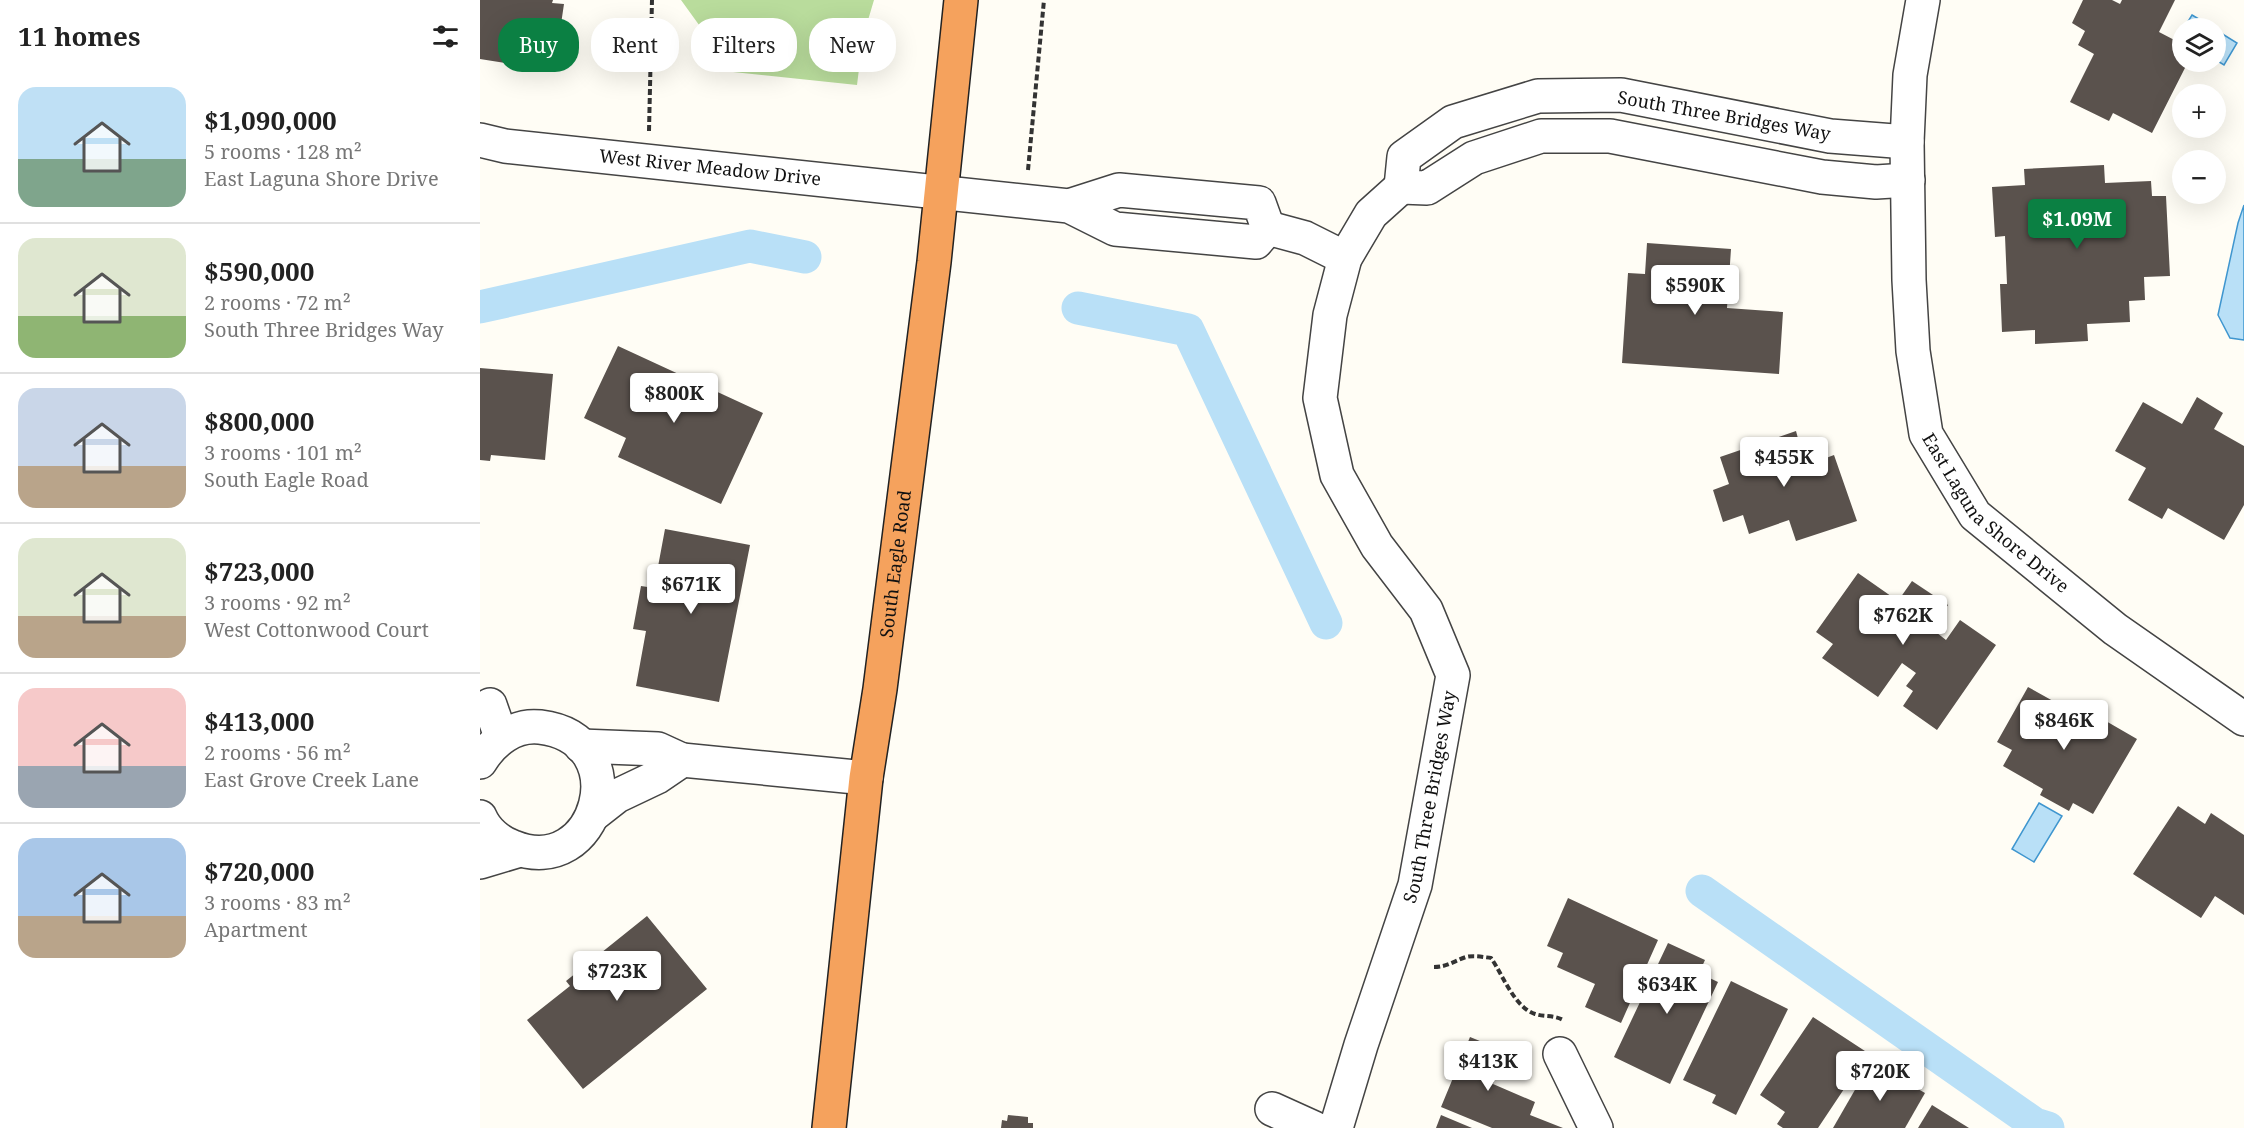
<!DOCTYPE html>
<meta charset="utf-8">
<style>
body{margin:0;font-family:"Noto Serif",serif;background:#f2f2f2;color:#222;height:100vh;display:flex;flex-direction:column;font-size:22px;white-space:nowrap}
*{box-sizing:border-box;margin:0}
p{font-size:20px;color:#767676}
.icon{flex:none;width:33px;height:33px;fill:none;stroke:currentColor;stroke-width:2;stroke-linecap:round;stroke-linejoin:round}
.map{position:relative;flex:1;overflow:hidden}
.details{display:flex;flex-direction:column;background:#fff;width:480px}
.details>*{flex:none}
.top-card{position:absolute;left:18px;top:18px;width:570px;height:54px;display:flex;gap:12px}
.controls{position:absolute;left:1692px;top:18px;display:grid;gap:12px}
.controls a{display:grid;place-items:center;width:54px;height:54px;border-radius:50%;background:#fff;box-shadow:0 6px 24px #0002;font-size:30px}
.price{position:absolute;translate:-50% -51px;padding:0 14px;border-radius:6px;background:#fff;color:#222;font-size:20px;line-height:39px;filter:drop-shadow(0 2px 3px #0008)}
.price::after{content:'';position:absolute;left:50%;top:36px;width:18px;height:14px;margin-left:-9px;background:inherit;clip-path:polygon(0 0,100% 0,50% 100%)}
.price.on{background:#0b8043;color:#fff}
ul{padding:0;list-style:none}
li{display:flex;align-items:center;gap:18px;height:150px;padding:0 18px}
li+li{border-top:2px solid #e0e0e0}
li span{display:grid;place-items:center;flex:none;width:168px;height:120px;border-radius:18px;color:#555}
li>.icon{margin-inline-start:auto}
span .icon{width:72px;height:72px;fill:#fffc;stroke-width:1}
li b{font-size:26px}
h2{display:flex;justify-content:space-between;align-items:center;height:72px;padding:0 18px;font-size:26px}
.tag{padding:0 21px;border-radius:24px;background:#fff;box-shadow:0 6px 24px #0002;font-size:21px;line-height:54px}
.tag.on{background:#0b8043;color:#fff}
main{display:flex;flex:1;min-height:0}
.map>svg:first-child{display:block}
</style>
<main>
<section class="details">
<h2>11 homes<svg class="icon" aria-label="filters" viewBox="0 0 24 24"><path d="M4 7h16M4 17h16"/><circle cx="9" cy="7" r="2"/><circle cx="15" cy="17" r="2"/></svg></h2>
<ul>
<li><span style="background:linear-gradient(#bfe0f5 60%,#7fa58c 0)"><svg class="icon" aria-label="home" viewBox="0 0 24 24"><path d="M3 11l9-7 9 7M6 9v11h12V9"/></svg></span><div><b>$1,090,000</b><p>5 rooms · 128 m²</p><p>East Laguna Shore Drive</p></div></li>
<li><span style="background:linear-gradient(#dfe7d0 65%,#8fb573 0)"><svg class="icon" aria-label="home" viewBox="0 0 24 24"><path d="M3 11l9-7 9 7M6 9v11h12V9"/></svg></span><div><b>$590,000</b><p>2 rooms · 72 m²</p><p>South Three Bridges Way</p></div></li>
<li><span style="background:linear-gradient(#c9d6e8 65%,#b9a48a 0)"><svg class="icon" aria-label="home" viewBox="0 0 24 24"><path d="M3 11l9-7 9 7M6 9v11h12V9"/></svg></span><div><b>$800,000</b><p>3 rooms · 101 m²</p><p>South Eagle Road</p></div></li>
<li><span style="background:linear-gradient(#dfe7d0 65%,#b9a48a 0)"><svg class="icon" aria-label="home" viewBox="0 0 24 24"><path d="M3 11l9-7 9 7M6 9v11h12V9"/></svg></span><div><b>$723,000</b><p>3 rooms · 92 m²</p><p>West Cottonwood Court</p></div></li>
<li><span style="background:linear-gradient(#f6c9c9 65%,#9aa5b1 0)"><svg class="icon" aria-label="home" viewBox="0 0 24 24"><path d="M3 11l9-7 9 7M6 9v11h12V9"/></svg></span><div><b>$413,000</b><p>2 rooms · 56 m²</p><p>East Grove Creek Lane</p></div></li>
<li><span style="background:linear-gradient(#a9c7e8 65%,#b9a48a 0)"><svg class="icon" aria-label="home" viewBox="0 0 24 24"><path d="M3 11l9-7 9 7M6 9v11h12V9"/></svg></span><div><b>$720,000</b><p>3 rooms · 83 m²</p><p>Apartment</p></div></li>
</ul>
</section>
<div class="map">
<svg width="1764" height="1128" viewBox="0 0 1764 1128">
<rect width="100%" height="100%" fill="#fffdf5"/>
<!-- forest -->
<path fill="#b9dc9c" d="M201 0H394L383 37 377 85 253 72Z"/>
<!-- water -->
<g fill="#b9e0f7" stroke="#3f96cf" stroke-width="1.5">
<path d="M1712 15 1734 28H1704Z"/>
<path d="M1736 30 1757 43 1744 65 1736 60Z"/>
<path d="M1764 205V340L1750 338 1738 315 1758 223Z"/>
<path d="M1559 803 1582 816 1554 862 1532 849Z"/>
</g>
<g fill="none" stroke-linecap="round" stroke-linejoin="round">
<!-- canal -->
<g stroke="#b9e0f7" stroke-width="33">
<path d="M0 307 270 246 325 257"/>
<path d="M598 308 708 330 846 623"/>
<path d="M1222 891 1555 1124 1568 1128"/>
</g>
</g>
<!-- building -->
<g fill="#5a524d">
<path d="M0 0H73L72 3 84 4 74 71 0 59Z"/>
<path d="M1603 0H1632L1640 4 1642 0H1695L1679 32 1702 44V62H1708L1672 133 1633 113 1629 121 1590 102 1614 54 1598 45 1605 31 1592 23Z"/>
<path d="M1624 165 1625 183 1671 181 1672 196H1686L1690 276 1664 277 1665 300 1649 301 1650 322 1607 324 1608 341 1555 344V330L1522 332 1520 284H1527L1525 236 1515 237 1512 187 1545 185 1544 169Z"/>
<path d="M1167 243 1251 249 1247 308 1303 312 1299 374 1142 363 1148 273 1165 274Z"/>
<path d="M138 346 283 413 241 504 138 457 146 438 104 418Z"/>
<path d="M0 368 73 374 65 460 11 455 10 461 0 460Z"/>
<path d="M1717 397 1743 413 1734 429 1764 446V505L1744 540 1688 508 1682 519 1648 500 1666 468 1635 451 1663 402 1702 424Z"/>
<path d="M1316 431 1320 446 1331 442 1338 461 1354 455 1377 521 1316 541 1309 520 1269 534 1263 515 1243 522 1233 490 1249 484 1240 457Z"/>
<path d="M185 529 270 545 239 702 156 686 166 631 153 629 161 586 174 588Z"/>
<path d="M1378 573 1418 601 1432 581 1468 605 1452 629 1466 640 1480 620 1516 645 1457 730 1423 706 1433 691 1426 686 1436 673 1422 663 1398 697 1342 658 1353 644 1336 632Z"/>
<path d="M1548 687 1607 720 1612 713 1657 739 1613 814 1593 803 1589 811 1560 795 1563 789 1523 766 1532 750 1517 742Z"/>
<path d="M1698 806 1725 824 1731 813 1764 835V915L1735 896 1721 918 1653 874Z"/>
<path d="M1088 898 1178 940 1141 1023 1105 1007 1115 984 1077 967 1083 953 1067 946Z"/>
<path d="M167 916 227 989 103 1089 47 1020 90 986 86 981Z"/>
<path d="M1188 943 1225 960 1219 973 1238 982 1190 1084 1134 1057Z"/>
<path d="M1251 981 1308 1009 1256 1115 1232 1103 1236 1095 1203 1080Z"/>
<path d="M1333 1017 1388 1053 1338 1128H1303L1297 1124 1305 1112 1280 1095Z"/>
<path d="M990 1037 1027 1052 1013 1084 1055 1102 1050 1115 1083 1128H1012L961 1107Z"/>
<path d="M1391 1062 1445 1093 1425 1128H1353Z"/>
<path d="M1452 1105 1489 1128H1438Z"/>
<path d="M528 1115 548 1117V1123H553V1128H521L522 1120 527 1121Z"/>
<path d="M961 1115 992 1128H956Z"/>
</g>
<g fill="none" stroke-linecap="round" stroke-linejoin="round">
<defs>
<g id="minor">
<path id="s1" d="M1443 0 1430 75 1427 142 1429 280 1433 351 1446 434 1495 515 1635 629 1764 719"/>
<path id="s2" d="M0 140 25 146 589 206 635 229 776 242 788 228 779 203 639 190 589 206"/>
<path d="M1427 142 1350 136 1141 95 1058 96 973 122 924 157 921 187 947 188 994 158 1061 136H1130L1342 177 1396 182 1428 180"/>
<path d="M788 228 825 238 865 258"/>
<path d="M10 705 21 737"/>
<path d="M101 746 178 749 202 760 177 777 137 796 114 814"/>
<path d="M202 760 386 778"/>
<path d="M0 762C13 741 34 724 60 727 159 739 118 882 33 847 19 842 6 831 0 817"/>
<path d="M0 862 40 850"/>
<path d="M1080 1054 1116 1128"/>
<path d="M792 1109 834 1128"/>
<path id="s3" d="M856 1128 881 1045 935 885 973 675 946 610 897 546 857 475 840 398 850 315 865 258 891 214 921 187"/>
</g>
<g id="highway">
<path id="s4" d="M349 1128 386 778 400 689 454 262 481 0"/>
</g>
</defs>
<!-- minor casing -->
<use href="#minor" stroke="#444" stroke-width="36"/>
<!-- highway casing -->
<use href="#highway" stroke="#222" stroke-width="36"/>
<!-- path -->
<g stroke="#333" stroke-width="4" stroke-dasharray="6 3" stroke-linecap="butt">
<path d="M169 131 172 0"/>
<path d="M548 170 564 0"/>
<path d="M954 967C967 967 974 961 986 957 994 955 1003 957 1011 958 1023 975 1034 1007 1055 1014 1064 1017 1074 1015 1083 1020"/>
</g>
<!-- minor -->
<use href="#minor" stroke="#fff" stroke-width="33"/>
<!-- highway -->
<use href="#highway" stroke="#f5a25d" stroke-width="33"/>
</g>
<g text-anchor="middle" stroke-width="6" stroke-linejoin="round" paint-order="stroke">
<!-- street labels -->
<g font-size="18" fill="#111" stroke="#fff">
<text transform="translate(1244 116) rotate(10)" y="6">South Three Bridges Way</text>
<text dy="6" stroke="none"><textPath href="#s2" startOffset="232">West River Meadow Drive</textPath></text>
<text dy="6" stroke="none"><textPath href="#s1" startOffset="543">East Laguna Shore Drive</textPath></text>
<text dy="6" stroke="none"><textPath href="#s4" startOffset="568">South Eagle Road</textPath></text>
<text dy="6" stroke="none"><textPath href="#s3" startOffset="345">South Three Bridges Way</textPath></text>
</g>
</g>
</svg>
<div class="controls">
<a><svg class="icon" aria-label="layers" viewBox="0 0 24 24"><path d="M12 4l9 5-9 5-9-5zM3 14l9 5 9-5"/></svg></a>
<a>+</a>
<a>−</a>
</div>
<b class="price on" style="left:1597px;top:250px">$1.09M</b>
<b class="price" style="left:1215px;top:316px">$590K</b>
<b class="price" style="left:194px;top:424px">$800K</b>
<b class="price" style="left:1304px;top:488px">$455K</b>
<b class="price" style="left:211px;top:615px">$671K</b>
<b class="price" style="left:1423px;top:646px">$762K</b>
<b class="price" style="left:1584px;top:751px">$846K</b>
<b class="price" style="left:137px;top:1002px">$723K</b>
<b class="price" style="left:1187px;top:1015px">$634K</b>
<b class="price" style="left:1008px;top:1092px">$413K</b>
<b class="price" style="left:1400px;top:1102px">$720K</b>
<div class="top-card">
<a class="tag on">Buy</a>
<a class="tag">Rent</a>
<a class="tag">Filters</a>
<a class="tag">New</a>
</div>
</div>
</main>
